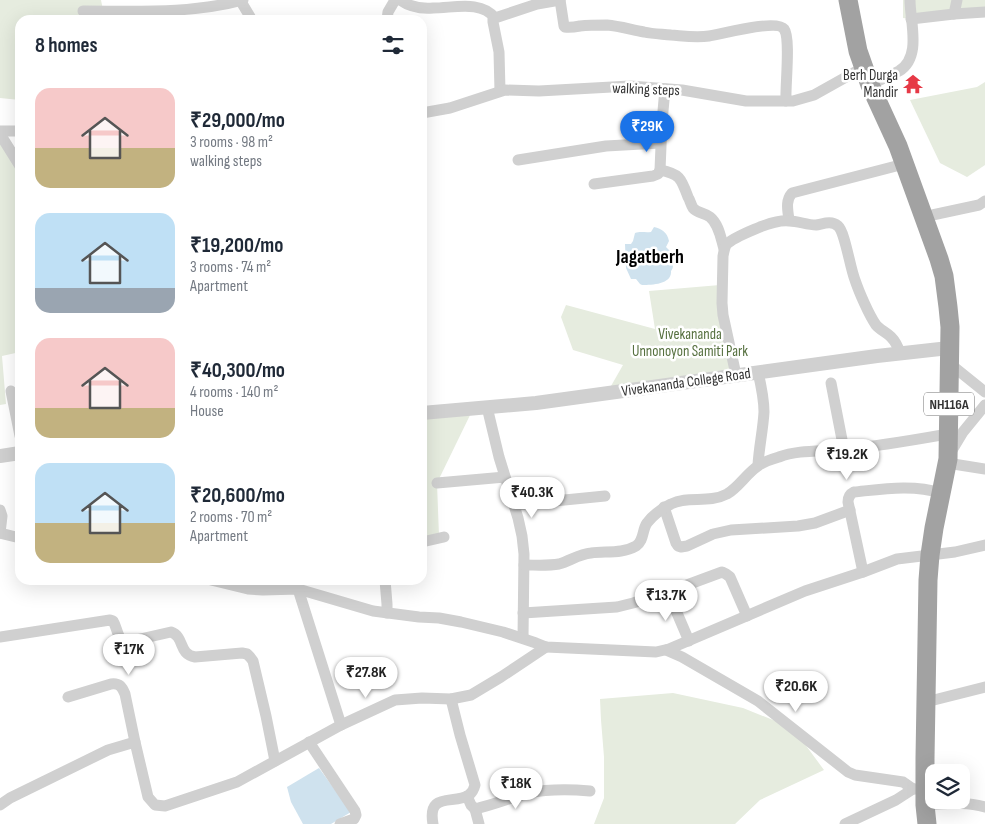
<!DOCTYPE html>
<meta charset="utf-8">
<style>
body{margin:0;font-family:"Sofia Sans Condensed",sans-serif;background:#f2f2f3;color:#1f2937;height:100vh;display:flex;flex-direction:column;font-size:19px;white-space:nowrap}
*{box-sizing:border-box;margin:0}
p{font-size:16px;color:#747a83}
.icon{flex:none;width:28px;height:28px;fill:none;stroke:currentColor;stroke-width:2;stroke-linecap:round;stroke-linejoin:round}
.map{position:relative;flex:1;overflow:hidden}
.side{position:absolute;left:15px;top:15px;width:412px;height:570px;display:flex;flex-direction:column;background:#fff;border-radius:15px;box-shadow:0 5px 20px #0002}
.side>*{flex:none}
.tools{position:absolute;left:925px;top:764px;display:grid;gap:10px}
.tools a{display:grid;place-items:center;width:45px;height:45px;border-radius:10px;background:#fff;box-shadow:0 5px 20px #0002;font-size:25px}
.price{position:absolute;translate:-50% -42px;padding:0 11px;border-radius:18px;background:#fff;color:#222;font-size:16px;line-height:32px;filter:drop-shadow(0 1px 2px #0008)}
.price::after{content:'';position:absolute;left:50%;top:30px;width:15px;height:11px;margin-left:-8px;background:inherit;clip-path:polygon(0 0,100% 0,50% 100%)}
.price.active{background:#1a73e8;color:#fff}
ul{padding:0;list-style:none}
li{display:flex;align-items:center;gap:15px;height:125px;padding:0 20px}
li span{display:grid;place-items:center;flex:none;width:140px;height:100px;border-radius:15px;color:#555}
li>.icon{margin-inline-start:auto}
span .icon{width:60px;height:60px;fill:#fffc;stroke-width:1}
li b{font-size:21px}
h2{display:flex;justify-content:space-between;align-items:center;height:60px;padding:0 20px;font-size:21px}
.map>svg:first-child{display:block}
</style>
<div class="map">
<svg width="985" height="824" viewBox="0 0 985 824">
<rect width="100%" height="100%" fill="#fff"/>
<!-- green -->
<g fill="#e6ecdf">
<path d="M0 0H101L105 20H20V100L0 98Z"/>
<path d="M903 0H985V11L911 19 903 18Z"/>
<path d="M985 82V165L967 177 940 163 910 100 977 87Z"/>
<path d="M0 139 20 167V352L2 356 6 404 0 405Z"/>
<path d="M720 285 734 373 607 393 623 365 573 350 561 317 566 305 655 329 649 291Z"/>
<path d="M473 409 437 483 439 536 423 539V413Z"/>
<path d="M673 693 743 708 793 728 824 770 760 800 735 824H594L604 798V757L601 720 600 699Z"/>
</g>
<!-- water -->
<g fill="#cfe2ee">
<path d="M654 227C662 229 667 232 669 241L666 247 671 252 669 257C672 262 675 266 671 271 672 284 653 285 642 285L640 284 636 279H631L626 268 625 244H631L633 241 635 233C641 231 645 233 651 232Z"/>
<path d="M319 768 351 812 331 824H303L291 802 287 787Z"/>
</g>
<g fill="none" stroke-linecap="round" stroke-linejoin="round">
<!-- minor -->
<g stroke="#d0d0d0" stroke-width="11">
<path d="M240 0 252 20"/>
<path d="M400 0C410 7 421 9 433 8 454 8 481 0 495 18"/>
<path d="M560 0 564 26 565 27C570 28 575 27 580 26 589 25 598 25 607 25 620 26 632 30 644 32 653 34 662 34 671 35 684 36 696 38 709 36 722 34 777 19 784 29 791 38 785 87 786 101"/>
<path d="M83 11C137 11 191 14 243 0"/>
<path d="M954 14 957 0"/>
<path d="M911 19 954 14 985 12"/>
<path d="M387 20 388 12 395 0"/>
<path d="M870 85C879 80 890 76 899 71 922 57 910 22 910 0"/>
<path d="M500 91 499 52 493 22V19L495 18 537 4 560 0"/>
<path d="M422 113 450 108 505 90 539 91 630 86 682 90 746 101H793L814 95 864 67"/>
<path d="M0 131H20"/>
<path d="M0 134 20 166"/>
<path d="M518 160 606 146 660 143"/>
<path d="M660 170C680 174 681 178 688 197 690 200 691 205 693 208 697 213 705 213 710 217 719 224 721 239 724 249"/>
<path d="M594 184 653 176 658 174 660 170 662 122 665 89"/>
<path d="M923 217 979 205 985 201"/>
<path d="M789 220C788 211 785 201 792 193L904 164"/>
<path d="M949 363 985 392"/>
<path d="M758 372C761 385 764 399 764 412 763 430 759 447 758 465"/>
<path d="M736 375 723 315 722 303 723 256C724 252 724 249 726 245 732 238 751 231 760 227 768 224 780 220 789 221 798 221 807 225 816 225 823 224 831 220 838 226 845 232 850 268 855 280 859 292 869 315 876 325 880 330 886 332 891 337 895 341 898 347 900 353"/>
<path d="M831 383 844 450"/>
<path d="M11 391 20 436"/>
<path d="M487 407 499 457 518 518 522 536 524 554 523 638"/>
<path d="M951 452 963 432 985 405"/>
<path d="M947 463 985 469"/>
<path d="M437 483 505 477"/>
<path d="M514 505 605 496"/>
<path d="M664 507 676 543 678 546 681 547 687 546 713 534 731 530 798 526 815 523 850 510"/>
<path d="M0 510 2 516 0 533"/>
<path d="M0 533 20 538"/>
<path d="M422 542 444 537"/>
<path d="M524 565C536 565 548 566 559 564 570 561 579 554 591 553 606 551 622 554 636 546 644 541 642 530 647 523 653 515 663 508 671 504 688 495 708 504 727 494 739 487 746 474 758 466 763 462 772 459 779 457 800 449 824 452 847 449 881 446 914 440 948 434"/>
<path d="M863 572 848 502C848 497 850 494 854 492 883 489 913 484 941 493"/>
<path d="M211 580 248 589 263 590 298 589 373 611 419 617 439 618 461 622 503 632 536 643 546 647 656 652 669 649 805 591 863 572 897 559 955 552 985 545"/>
<path d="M385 580 387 604V613"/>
<path d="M298 589 341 725"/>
<path d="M668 592 689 641"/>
<path d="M523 613 617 607 633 603 668 592 722 572 726 574 730 577 747 616"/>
<path d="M0 637 110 620 113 621C118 629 117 641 127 642L171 632C185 637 178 654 195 657L242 653 247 654 250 657 253 661 266 716 275 761"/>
<path d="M666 650 682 657 758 701 848 772 855 775 903 782 913 789"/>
<path d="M68 697 111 684C120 683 122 687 125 694L135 742"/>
<path d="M926 702 985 687"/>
<path d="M309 742 355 811 356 815 354 819 340 824"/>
<path d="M467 796 471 805 475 809C493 805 510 798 528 793 548 789 569 789 590 791"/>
<path d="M0 805 10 798 108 750 135 742 148 797 155 805 165 806 237 782 341 725 395 700 422 698 451 699 471 695 501 677 546 647"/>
<path d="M925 805C944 804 966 801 985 807"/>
<path d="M475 809 479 824"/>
<path d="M433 824C427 791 454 805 469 795 473 792 474 789 475 785L460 735 451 699"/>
<path d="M845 824 896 800 913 789H918"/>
</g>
<!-- tertiary -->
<g stroke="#d0d0d0" stroke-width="14">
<path d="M422 413 536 403 877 356 949 348"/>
<path d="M0 456 20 453"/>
</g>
<!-- trunk -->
<path stroke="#a2a2a2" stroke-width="19" d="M848 0 858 51 870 85 898 146 939 259 944 276 948 307 950 327 948 459 934 528 930 555 928 580 925 758V805L927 824"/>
</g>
<!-- icons -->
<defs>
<symbol id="temple-bare" viewBox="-9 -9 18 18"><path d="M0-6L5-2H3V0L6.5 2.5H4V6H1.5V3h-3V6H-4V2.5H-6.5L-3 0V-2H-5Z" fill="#e63946" stroke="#fff" stroke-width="2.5" paint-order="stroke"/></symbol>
</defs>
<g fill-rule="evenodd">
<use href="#temple-bare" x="899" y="70" width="28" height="28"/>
</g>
<g text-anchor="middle" stroke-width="5" stroke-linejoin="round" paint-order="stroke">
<!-- shield labels -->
<rect fill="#fff" stroke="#707070" stroke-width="1" x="924" y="392.5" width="50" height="23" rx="4"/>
<g font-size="14" font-weight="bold" fill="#333">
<text x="949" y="409">NH116A</text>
</g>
<!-- poi labels -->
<g font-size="15" fill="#333" stroke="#fff" text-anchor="end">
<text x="898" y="80">Berh Durga<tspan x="898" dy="17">Mandir</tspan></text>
</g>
<!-- street labels -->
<g font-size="15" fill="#333" stroke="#fff">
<text transform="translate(646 89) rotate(2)" y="5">walking steps</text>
<text transform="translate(686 382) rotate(-8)" y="5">Vivekananda College Road</text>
</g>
<!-- park labels -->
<g font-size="15" fill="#56703f" stroke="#fff">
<text x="690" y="339">Vivekananda<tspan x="690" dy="17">Unnonoyon Samiti Park</tspan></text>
</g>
<!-- district labels -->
<g font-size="20" font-weight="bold" fill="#000" stroke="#fff">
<text x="650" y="263">Jagatberh</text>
</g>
</g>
</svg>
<div class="tools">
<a><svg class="icon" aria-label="layers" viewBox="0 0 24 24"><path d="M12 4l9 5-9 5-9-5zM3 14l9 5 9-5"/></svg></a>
</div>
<b class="price active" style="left:647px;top:153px">₹29K</b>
<b class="price" style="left:847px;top:481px">₹19.2K</b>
<b class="price" style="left:532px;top:519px">₹40.3K</b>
<b class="price" style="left:666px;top:622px">₹13.7K</b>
<b class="price" style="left:129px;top:676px">₹17K</b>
<b class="price" style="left:366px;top:699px">₹27.8K</b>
<b class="price" style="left:796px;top:713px">₹20.6K</b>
<b class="price" style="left:516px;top:810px">₹18K</b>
<section class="side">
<h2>8 homes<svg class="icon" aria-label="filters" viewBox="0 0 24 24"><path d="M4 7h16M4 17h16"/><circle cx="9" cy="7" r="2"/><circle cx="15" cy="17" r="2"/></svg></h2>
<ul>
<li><span style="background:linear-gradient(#f6c9c9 60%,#c2b280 0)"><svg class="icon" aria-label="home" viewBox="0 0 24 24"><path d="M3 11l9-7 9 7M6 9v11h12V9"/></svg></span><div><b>₹29,000/mo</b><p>3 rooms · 98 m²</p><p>walking steps</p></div></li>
<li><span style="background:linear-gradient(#bfe0f5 75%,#9aa5b1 0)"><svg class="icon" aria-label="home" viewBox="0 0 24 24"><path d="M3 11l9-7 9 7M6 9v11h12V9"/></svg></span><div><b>₹19,200/mo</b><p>3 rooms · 74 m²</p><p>Apartment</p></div></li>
<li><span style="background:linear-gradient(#f6c9c9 70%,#c2b280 0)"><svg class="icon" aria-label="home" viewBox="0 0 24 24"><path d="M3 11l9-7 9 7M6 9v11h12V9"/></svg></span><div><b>₹40,300/mo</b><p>4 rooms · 140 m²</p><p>House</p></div></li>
<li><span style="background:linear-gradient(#bfe0f5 60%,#c2b280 0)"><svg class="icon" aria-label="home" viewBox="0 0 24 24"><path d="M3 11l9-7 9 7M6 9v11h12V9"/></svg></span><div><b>₹20,600/mo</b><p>2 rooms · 70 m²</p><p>Apartment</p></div></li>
</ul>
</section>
</div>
